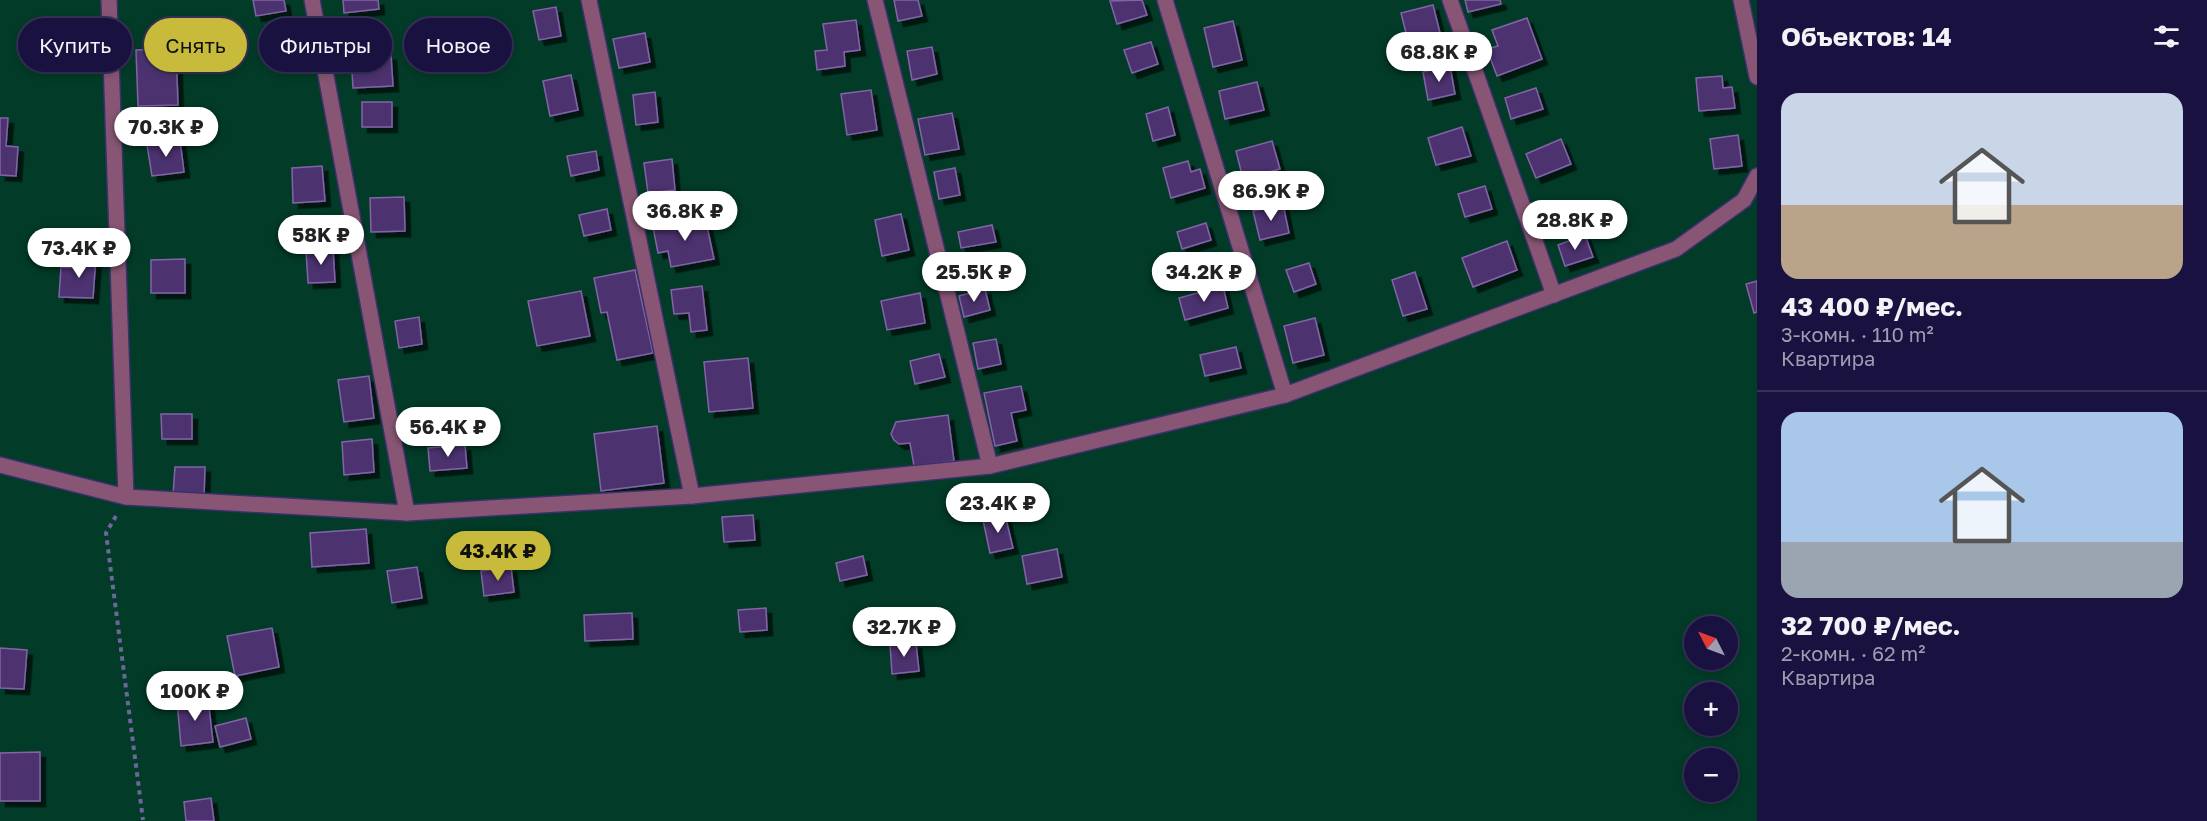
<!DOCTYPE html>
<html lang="ru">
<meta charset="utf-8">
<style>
body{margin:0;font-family:"Golos Text",sans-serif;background:#221a47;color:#f1f3f6;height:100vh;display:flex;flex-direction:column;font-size:22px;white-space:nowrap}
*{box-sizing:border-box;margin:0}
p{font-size:20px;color:#9f9db1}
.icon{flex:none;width:33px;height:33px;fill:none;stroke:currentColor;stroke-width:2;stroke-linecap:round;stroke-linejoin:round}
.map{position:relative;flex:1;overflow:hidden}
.side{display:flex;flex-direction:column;background:#191140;width:450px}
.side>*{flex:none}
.banner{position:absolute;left:18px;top:18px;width:570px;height:54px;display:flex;gap:12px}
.needle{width:39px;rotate:312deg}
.buttons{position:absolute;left:1684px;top:616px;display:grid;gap:12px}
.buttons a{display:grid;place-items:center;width:54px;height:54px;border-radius:50%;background:#191140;box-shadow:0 3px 9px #0003,0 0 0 2px #373159;font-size:30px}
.price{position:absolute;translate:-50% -51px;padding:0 14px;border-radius:21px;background:#fff;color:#222;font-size:20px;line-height:39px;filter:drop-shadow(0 2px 3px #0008)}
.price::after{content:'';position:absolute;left:50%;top:36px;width:18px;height:14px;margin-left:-9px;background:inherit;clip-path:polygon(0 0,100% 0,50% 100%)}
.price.current{background:#c8bb3b;color:#111}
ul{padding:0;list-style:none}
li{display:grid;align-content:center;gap:12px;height:318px;padding:0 24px}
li+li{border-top:2px solid #373159}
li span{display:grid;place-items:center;height:186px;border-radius:18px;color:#555}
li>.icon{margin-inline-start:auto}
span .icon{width:108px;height:108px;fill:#fffc;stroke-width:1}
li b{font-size:26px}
h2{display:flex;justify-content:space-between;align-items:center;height:72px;padding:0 24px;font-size:26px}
.chip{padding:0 21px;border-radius:27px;background:#191140;box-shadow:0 3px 9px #0003,0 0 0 2px #373159;font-size:21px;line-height:54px}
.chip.current{background:#c8bb3b;color:#111}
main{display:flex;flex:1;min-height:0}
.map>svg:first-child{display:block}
</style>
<main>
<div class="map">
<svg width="1757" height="821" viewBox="0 0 1757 821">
<defs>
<filter id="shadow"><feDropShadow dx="5.5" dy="5.5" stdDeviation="0" flood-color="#0009"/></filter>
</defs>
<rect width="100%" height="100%" fill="#211755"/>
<!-- green -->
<path fill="#023b27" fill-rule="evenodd" d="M0 0H1757V821H0ZM1695 627H1728V660H1695ZM1695 693H1728V726H1695ZM1695 759H1728V792H1695Z"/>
<!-- building -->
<g fill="#4e316f" stroke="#8264a7" stroke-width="1.5" filter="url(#shadow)">
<path d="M253 0H284L286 11 256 16Z"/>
<path d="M343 0H378L379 9 344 13Z"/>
<path d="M894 0H918L922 16 898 21Z"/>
<path d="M1142 0 1147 15 1117 24 1110 1Z"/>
<path d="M1465 0H1500L1501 4 1468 12Z"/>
<path d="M1433 5 1440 33 1408 41 1401 13Z"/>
<path d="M556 7 561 36 539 40 533 11Z"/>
<path d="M1527 18 1542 59 1497 76 1487 49 1498 46 1492 30Z"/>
<path d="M856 20 860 50 844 52 845 66 817 70 815 51 827 50 823 24Z"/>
<path d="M1233 21 1242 60 1213 67 1204 28Z"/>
<path d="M292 31 293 60 264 62 263 32Z"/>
<path d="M645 33 650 62 619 68 613 39Z"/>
<path d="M1151 42 1158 64 1132 73 1124 50Z"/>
<path d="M932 47 937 74 912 80 907 51Z"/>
<path d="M176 49 178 105 138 106 136 50Z"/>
<path d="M391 55 393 86 353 88 351 56Z"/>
<path d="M1450 66 1455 94 1428 100 1423 72Z"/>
<path d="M571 75 578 110 550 116 543 81Z"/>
<path d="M1722 76 1723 88 1732 87 1735 108 1699 111 1696 78Z"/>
<path d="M1257 82 1264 110 1225 119 1219 91Z"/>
<path d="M1536 88 1543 109 1511 119 1505 98Z"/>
<path d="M871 90 877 130 847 135 841 94Z"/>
<path d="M655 92 658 122 636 125 633 95Z"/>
<rect x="362" y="102" width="30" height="25"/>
<path d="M1168 107 1175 135 1153 141 1146 114Z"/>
<path d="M952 113 959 149 925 155 918 119Z"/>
<path d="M0 118H8L6 146 18 147 16 176 0 175Z"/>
<path d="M1462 127 1471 156 1436 165 1428 138Z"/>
<path d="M1738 135 1742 166 1714 169 1710 139Z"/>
<path d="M1561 139 1571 164 1536 178 1526 154Z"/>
<path d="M180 140 184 172 152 176 147 145Z"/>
<path d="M1272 141 1280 169 1243 179 1236 151Z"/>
<path d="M596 151 599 170 571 176 567 156Z"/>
<path d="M672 159 675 190 648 193 644 163Z"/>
<path d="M1188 161 1191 172 1200 169 1205 188 1171 198 1163 168Z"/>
<path d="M322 166 325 201 293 203 292 168Z"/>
<path d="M955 168 960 195 939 199 934 172Z"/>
<path d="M1485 186 1492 209 1465 217 1458 194Z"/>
<path d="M404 197 405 231 371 232 370 198Z"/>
<path d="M1283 204 1289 233 1260 240 1253 211Z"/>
<path d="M607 209 611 230 584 236 579 215Z"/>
<path d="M901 214 909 250 882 256 875 220Z"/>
<path d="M705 217 714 259 671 267 668 251 658 253 653 227Z"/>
<path d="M1206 223 1211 240 1182 249 1177 232Z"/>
<path d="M992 225 996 242 961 248 958 232Z"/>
<path d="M1585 235 1593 257 1565 266 1558 245Z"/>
<path d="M1507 241 1517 270 1473 287 1462 258Z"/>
<path d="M333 248 335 282 308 283 306 250Z"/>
<path d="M78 256H96L93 298 59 297 61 267 77 268Z"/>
<path d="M185 259V293H151V260Z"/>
<path d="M1309 263 1316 284 1294 292 1286 270Z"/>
<path d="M635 270 653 353 617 360 607 312 601 313 594 278Z"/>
<path d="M1415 272 1427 309 1403 316 1392 280Z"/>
<path d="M1757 281V312L1754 313 1746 284Z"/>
<path d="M702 286 707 330 691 332 689 313 674 314 671 290Z"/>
<path d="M1223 286 1228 308 1185 320 1179 298Z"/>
<path d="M985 289 990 310 964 317 959 296Z"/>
<path d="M581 291 590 336 537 346 528 301Z"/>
<path d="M920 293 925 323 887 330 881 301Z"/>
<path d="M419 317 422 344 399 348 395 321Z"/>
<path d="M1315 318 1324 355 1293 363 1284 326Z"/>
<path d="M996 339 1001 364 978 369 973 343Z"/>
<path d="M1236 347 1241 368 1205 376 1200 355Z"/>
<path d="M939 354 945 377 915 384 910 361Z"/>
<path d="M748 358 753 408 709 412 704 362Z"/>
<path d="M369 376 374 418 344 422 338 380Z"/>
<path d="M1021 386 1026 410 1011 413 1017 441 995 446 984 393Z"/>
<path d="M161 414H192V439H162Z"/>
<path d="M948 415 954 461 914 466 910 443 899 444 894 440 891 434 896 422Z"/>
<path d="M657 426 664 483 601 491 594 434Z"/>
<path d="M372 439 374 472 344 475 342 442Z"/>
<path d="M465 445 467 468 430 471 428 448Z"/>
<path d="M175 467H205L204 496 173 495Z"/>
<path d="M753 515 755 540 724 542 722 517Z"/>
<path d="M1005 515 1013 548 990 553 983 520Z"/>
<path d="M366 529 369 563 312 567 310 533Z"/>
<path d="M1057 549 1062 577 1027 584 1022 556Z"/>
<path d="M863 556 867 575 840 581 836 563Z"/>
<path d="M417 567 422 598 392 603 387 571Z"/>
<path d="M511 567 514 592 484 596 481 571Z"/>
<path d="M766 608 767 630 740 632 738 610Z"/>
<path d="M632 613 633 639 585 641 584 615Z"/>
<path d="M272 628 279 667 235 676 227 636Z"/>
<path d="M916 643 919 671 892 674 890 645Z"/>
<path d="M0 648 27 650 24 689 0 688Z"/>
<path d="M208 698 213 742 181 746 177 701Z"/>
<path d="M246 718 251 739 220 747 215 726Z"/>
<path d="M40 752V801H0V753Z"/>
<path d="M211 798 214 821H186L184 802Z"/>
</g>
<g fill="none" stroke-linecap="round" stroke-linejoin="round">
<defs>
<g id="minor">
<path d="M109 0 126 497"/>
<path d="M312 0 407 513"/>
<path d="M589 0 692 496"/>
<path d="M875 0 990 466"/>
<path d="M1165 0 1285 395"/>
<path d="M1450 0 1554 295"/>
<path d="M1741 0 1757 77"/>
<path d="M0 465 126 497 407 513 692 496 990 466 1285 395 1676 249 1744 200 1757 176"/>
</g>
</defs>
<!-- minor casing -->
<use href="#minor" stroke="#3a316c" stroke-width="18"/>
<!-- path -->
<path stroke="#6c669b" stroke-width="4" stroke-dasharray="4.5 4.5" stroke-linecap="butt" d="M116 516 106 533 143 820"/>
<!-- minor -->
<use href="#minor" stroke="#885674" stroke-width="15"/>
</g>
</svg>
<div class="buttons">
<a><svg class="needle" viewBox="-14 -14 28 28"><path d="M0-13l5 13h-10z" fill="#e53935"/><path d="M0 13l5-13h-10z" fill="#9f9db1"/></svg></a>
<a>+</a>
<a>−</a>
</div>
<b class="price" style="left:1439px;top:83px">68.8K ₽</b>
<b class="price" style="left:166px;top:158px">70.3K ₽</b>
<b class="price" style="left:1271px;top:222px">86.9K ₽</b>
<b class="price" style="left:685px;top:242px">36.8K ₽</b>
<b class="price" style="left:1575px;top:251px">28.8K ₽</b>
<b class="price" style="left:321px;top:266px">58K ₽</b>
<b class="price" style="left:79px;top:279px">73.4K ₽</b>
<b class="price" style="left:974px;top:303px">25.5K ₽</b>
<b class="price" style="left:1204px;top:303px">34.2K ₽</b>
<b class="price" style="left:448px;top:458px">56.4K ₽</b>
<b class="price" style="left:998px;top:534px">23.4K ₽</b>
<b class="price current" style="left:498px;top:582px">43.4K ₽</b>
<b class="price" style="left:904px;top:658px">32.7K ₽</b>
<b class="price" style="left:195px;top:722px">100K ₽</b>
<div class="banner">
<a class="chip">Купить</a>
<a class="chip current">Снять</a>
<a class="chip">Фильтры</a>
<a class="chip">Новое</a>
</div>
</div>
<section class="side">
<h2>Объектов: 14<svg class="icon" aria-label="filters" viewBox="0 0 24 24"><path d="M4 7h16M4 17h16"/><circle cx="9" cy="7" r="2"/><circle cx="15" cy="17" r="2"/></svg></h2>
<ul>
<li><span style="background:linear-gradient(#c9d6e8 60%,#b9a48a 0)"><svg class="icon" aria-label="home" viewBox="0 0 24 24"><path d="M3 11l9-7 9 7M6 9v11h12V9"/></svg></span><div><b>43 400 ₽/мес.</b><p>3-комн. · 110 m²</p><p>Квартира</p></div></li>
<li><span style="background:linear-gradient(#a9c7e8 70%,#9aa5b1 0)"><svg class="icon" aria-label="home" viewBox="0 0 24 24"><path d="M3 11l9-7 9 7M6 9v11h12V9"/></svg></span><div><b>32 700 ₽/мес.</b><p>2-комн. · 62 m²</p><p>Квартира</p></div></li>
</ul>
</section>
</main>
